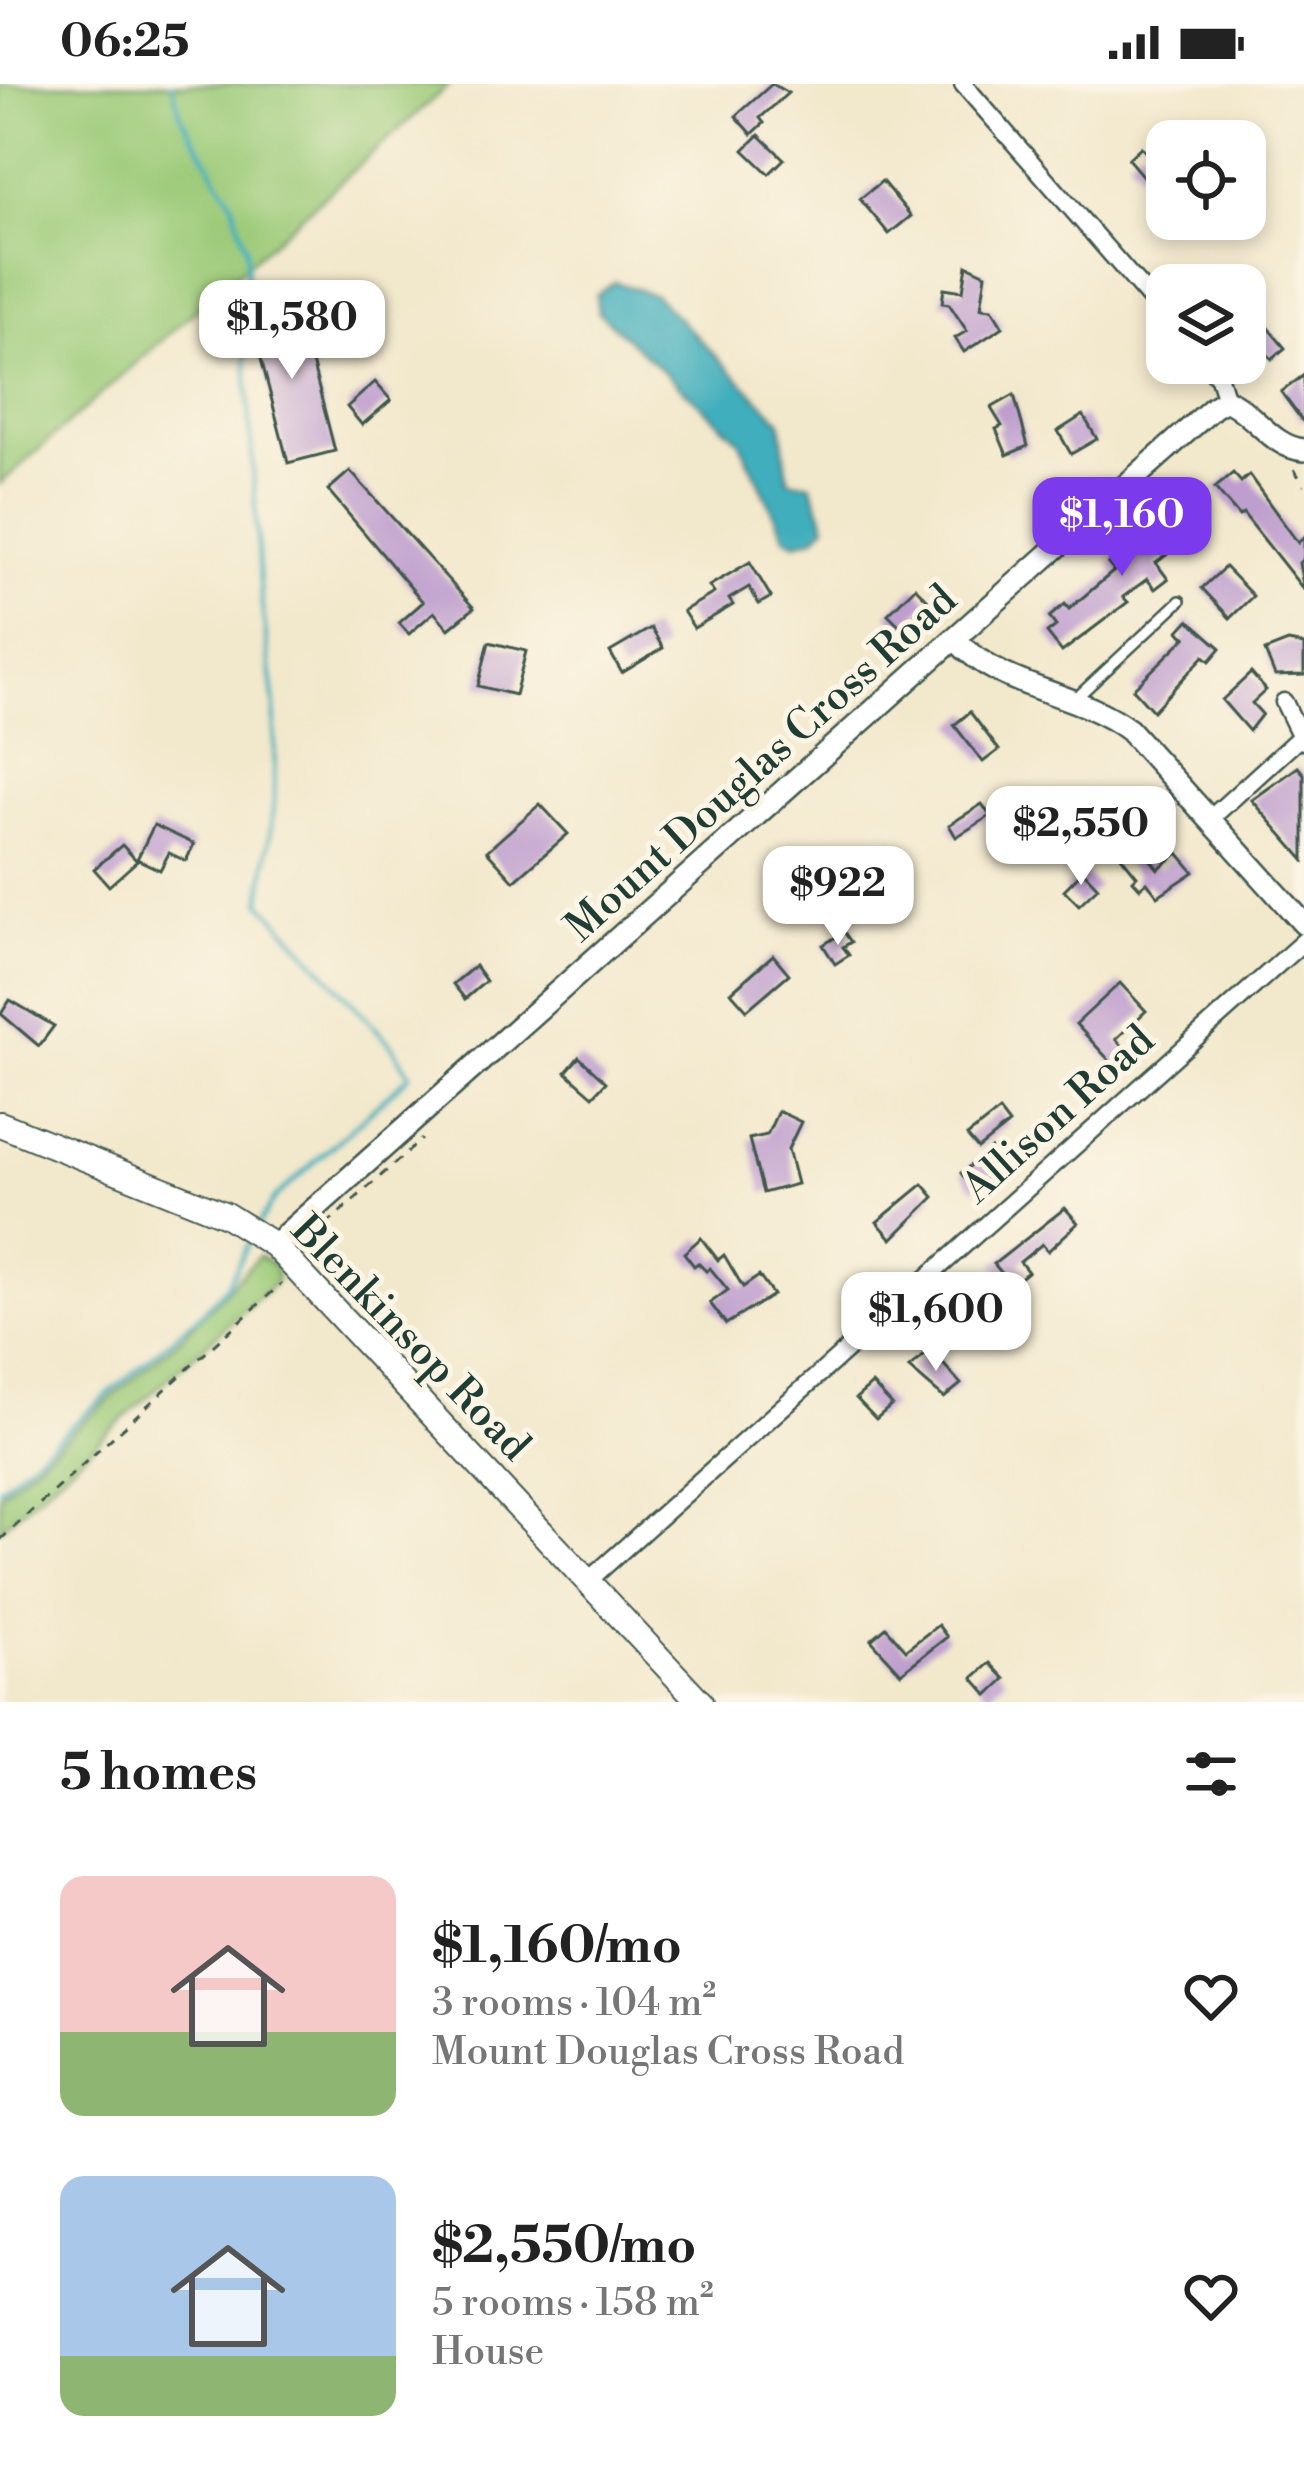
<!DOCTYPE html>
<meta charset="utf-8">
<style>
body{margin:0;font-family:"Libre Bodoni",serif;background:#f6f6f6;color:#222;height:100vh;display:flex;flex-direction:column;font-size:45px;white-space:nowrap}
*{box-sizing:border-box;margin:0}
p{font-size:39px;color:#767676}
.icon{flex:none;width:66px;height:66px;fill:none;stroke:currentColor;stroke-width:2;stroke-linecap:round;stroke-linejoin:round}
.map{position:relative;height:1618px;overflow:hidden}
.side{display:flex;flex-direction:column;background:#fff;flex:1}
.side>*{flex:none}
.tools{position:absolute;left:1146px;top:36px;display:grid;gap:24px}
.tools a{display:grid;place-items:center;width:120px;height:120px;border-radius:24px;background:#fff;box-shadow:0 6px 18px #0003;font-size:60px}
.price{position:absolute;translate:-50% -102px;padding:0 27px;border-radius:24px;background:#fff;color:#222;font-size:39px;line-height:78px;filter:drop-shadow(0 3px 6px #0008)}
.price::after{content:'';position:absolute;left:50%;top:72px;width:36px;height:27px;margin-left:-18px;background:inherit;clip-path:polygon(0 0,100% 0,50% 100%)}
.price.current{background:#7c3aed;color:#fff}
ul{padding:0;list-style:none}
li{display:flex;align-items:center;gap:36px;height:300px;padding:0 60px}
li span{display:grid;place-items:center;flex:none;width:336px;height:240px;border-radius:24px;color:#555}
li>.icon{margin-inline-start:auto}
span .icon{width:144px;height:144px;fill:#fffc;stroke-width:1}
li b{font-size:51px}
h2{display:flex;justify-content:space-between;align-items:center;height:144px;padding:0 60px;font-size:51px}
.status{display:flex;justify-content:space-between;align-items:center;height:84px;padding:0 60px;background:#fff;direction:ltr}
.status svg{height:33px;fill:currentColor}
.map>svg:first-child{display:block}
</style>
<div class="status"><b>06:25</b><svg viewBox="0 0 49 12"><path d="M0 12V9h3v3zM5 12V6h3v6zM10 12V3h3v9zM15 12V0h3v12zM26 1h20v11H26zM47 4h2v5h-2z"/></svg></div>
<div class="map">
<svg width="1304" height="1618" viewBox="0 0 1304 1618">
<rect width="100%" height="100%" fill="#fcf5e5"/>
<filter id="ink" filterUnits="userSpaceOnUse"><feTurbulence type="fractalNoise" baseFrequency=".00833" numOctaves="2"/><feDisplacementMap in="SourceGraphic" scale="24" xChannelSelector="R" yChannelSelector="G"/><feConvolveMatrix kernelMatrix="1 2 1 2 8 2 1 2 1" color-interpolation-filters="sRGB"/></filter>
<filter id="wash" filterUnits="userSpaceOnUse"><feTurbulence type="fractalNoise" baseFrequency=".004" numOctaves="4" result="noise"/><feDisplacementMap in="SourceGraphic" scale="48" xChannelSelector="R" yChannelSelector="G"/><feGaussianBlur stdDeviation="2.7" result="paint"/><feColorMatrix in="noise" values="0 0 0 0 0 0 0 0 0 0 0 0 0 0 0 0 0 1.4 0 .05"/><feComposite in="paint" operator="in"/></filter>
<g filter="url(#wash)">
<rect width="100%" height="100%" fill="#f2e8cc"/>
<!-- green -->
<g fill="#9dcb79" stroke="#5e8456" stroke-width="3">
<path d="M0 0H450L0 400Z"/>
<path d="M259 1172 275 1182 277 1197 0 1445V1410L183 1252Z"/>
</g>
<!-- water -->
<path fill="#3faebc" stroke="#2f7678" stroke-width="3" d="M615 198 655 211 781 337 788 396 811 400 826 441 815 453 797 459 786 454 739 356 598 228 596 211Z"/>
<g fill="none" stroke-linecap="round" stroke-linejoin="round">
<!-- stream -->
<g stroke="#3faebc" stroke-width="4.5">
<path d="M172 0 181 32 233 120 247 166 245 261 261 514 275 622 274 719 261 818 392 962 410 991 274 1115 260 1138"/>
<path d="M0 1404 201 1230 229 1199 248 1159"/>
</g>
</g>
<g id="blocks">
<!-- building -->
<g fill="#be9ece">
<path d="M772 0 788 9 760 34 764 39 752 50 736 32Z"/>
<path d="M759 51 784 75 769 90 744 66Z"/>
<path d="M1158 61 1166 69 1158 84 1167 94V121L1128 75 1141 63 1147 70Z"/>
<path d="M882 97 911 132 889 150 860 115Z"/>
<path d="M967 181 986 190 981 224 992 225 1003 243 964 268 955 254 967 247 949 220 942 219 944 204 963 207Z"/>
<path d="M296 216 335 367 288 379 249 228Z"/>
<path d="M1263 238 1285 264 1272 275 1249 251Z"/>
<path d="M1304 291V339L1281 308Z"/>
<path d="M375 298 391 316 362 341 347 323Z"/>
<path d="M1014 311 1028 362 1007 371 996 345 1002 342 991 324Z"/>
<path d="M1083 331 1097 355 1071 370 1058 347Z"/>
<path d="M350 387 474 524 449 545 434 528 409 550 399 539 423 518 328 406Z"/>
<path d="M1233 389 1241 398 1249 391 1298 459 1304 453V474L1299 479 1304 506 1243 429 1239 432 1215 404Z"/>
<path d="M1182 426 1198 446 1156 479 1168 495 1155 505 1147 495 1123 513 1128 518 1062 568 1047 549 1056 542 1049 533 1065 520 1069 525 1114 487 1108 480 1147 451 1142 445 1161 429 1167 437Z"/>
<path d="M750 478 771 513 759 520 749 503 729 515 733 521 694 544 683 527 714 509 709 502Z"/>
<path d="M1225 483 1253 512 1230 534 1202 504Z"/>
<path d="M915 503 929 517 902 544 888 530Z"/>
<path d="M1189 536 1221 564 1210 577 1204 572 1153 627 1133 605 1186 553 1179 547Z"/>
<path d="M651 544 663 564 622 589 610 568Z"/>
<path d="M489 558 526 567 515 611 478 602Z"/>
<path d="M1288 558 1304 561V591L1275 592 1265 567Z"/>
<path d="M1251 589 1266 606 1252 619 1262 630 1249 647 1222 616Z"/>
<path d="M970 628 999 666 983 678 954 641Z"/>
<path d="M1298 683 1304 690V776L1252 716Z"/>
<path d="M540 720 568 750 514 797 487 767Z"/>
<path d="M982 720 990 732 956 753 949 741Z"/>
<path d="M154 741 194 760 186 777 169 769 160 786 137 775Z"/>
<path d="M1136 758 1158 785 1178 769 1194 788 1158 812 1147 798 1140 804 1133 796 1137 792 1120 771Z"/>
<path d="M122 761 137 777 109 802 94 785Z"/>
<path d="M1083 787 1098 803 1079 821 1064 806Z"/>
<path d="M844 848 851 858 843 863 849 871 835 880 823 861Z"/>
<path d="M773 871 789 890 747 926 731 908Z"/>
<path d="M475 882 486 897 465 915 453 900Z"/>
<path d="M1120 899 1146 927 1116 955 1133 973 1118 986 1076 940Z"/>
<path d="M10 916 54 942 39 962 1 930Z"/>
<path d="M579 973 606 998 593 1012 566 988Z"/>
<path d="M778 1027 801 1038 788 1065 797 1100 763 1109 749 1055 767 1051Z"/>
<path d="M999 1027 1009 1040 978 1065 967 1052Z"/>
<path d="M991 1065 1003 1081 973 1105 961 1089Z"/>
<path d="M923 1100 934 1113 892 1155 877 1138Z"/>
<path d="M1065 1124 1078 1139 1048 1167 1042 1160 1020 1178 1028 1188 1012 1201 994 1180Z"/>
<path d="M701 1154 718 1176 724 1171 743 1203 759 1192 773 1211 726 1240 710 1219 728 1206 710 1184 706 1187 698 1179 694 1182 684 1169Z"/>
<path d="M931 1266 961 1300 944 1314 909 1284Z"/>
<path d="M872 1300 892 1321 876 1335 856 1314Z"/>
<path d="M938 1541 947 1553 901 1589 871 1556 886 1543 906 1566Z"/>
<path d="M990 1579 1005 1595 988 1611 973 1594Z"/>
</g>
</g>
</g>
<g filter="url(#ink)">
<use href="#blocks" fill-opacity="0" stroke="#3f574b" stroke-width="3"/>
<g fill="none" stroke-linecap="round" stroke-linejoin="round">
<defs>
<path id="service" d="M1073 617 1180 517"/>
<g id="minor">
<path d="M963 0 1167 234"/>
<path d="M1206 279 1219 294 1226 316"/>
<path d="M1284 618 1303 657"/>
<path d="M1210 735 1299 654"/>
<path d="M589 1496 1304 857"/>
</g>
<g id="tertiary">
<path d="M956 556C1003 607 1076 606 1129 646L1304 840"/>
<path d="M274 1161 1214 323 1226 316C1254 328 1271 363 1304 366"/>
</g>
<path id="secondary" d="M0 1040 226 1131 274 1161 700 1618"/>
</defs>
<!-- service casing -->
<use href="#service" stroke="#3f574b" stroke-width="14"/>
<!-- minor casing -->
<use href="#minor" stroke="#3f574b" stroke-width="21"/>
<!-- tertiary casing -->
<use href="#tertiary" stroke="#3f574b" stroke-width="26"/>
<!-- secondary casing -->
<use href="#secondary" stroke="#3f574b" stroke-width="28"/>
<!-- path -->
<g stroke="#3f574b" stroke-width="3" stroke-dasharray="9 9" stroke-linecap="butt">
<path d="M1294 385 1304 401"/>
<path d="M309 1171 316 1150 422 1055"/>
<path d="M0 1456 282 1199"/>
</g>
<!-- service -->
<use href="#service" stroke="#fff" stroke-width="9"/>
<!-- minor -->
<use href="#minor" stroke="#fff" stroke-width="16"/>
<!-- tertiary -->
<use href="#tertiary" stroke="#fff" stroke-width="21"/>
<!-- secondary -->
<use href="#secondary" stroke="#fff" stroke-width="24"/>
</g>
</g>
<g text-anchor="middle" stroke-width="10" stroke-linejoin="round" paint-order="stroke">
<!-- street labels -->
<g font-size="42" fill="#1f3d34" stroke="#fcf5e5">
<text transform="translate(760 678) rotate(-42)" y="15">Mount Douglas Cross Road</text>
<text transform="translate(1057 1029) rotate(-42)" y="15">Allison Road</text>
<text transform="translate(412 1253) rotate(46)" y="15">Blenkinsop Road</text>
</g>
</g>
</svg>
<div class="tools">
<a><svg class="icon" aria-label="locate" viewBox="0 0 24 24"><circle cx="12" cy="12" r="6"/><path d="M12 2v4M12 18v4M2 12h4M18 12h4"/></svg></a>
<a><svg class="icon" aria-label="layers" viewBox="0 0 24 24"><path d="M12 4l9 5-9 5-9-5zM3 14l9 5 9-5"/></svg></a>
</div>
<b class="price" style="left:292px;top:298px">$1,580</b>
<b class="price current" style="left:1122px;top:495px">$1,160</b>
<b class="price" style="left:1081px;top:804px">$2,550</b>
<b class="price" style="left:838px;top:864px">$922</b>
<b class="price" style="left:936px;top:1290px">$1,600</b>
</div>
<section class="side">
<h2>5 homes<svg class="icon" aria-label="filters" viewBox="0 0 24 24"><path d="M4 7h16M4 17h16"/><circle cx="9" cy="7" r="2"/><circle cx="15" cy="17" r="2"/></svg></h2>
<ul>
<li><span style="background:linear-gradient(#f6c9c9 65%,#8fb573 0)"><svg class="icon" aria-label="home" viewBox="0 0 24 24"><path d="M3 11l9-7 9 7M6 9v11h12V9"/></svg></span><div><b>$1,160/mo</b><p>3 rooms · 104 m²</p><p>Mount Douglas Cross Road</p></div><svg class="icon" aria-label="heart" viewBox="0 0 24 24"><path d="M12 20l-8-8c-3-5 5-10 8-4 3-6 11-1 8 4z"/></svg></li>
<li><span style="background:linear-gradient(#a9c7e8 75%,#8fb573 0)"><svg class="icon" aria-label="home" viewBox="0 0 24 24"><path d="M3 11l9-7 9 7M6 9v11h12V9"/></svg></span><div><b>$2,550/mo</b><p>5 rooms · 158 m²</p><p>House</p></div><svg class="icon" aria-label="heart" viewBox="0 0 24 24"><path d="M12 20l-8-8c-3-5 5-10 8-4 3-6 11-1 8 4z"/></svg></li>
</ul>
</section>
